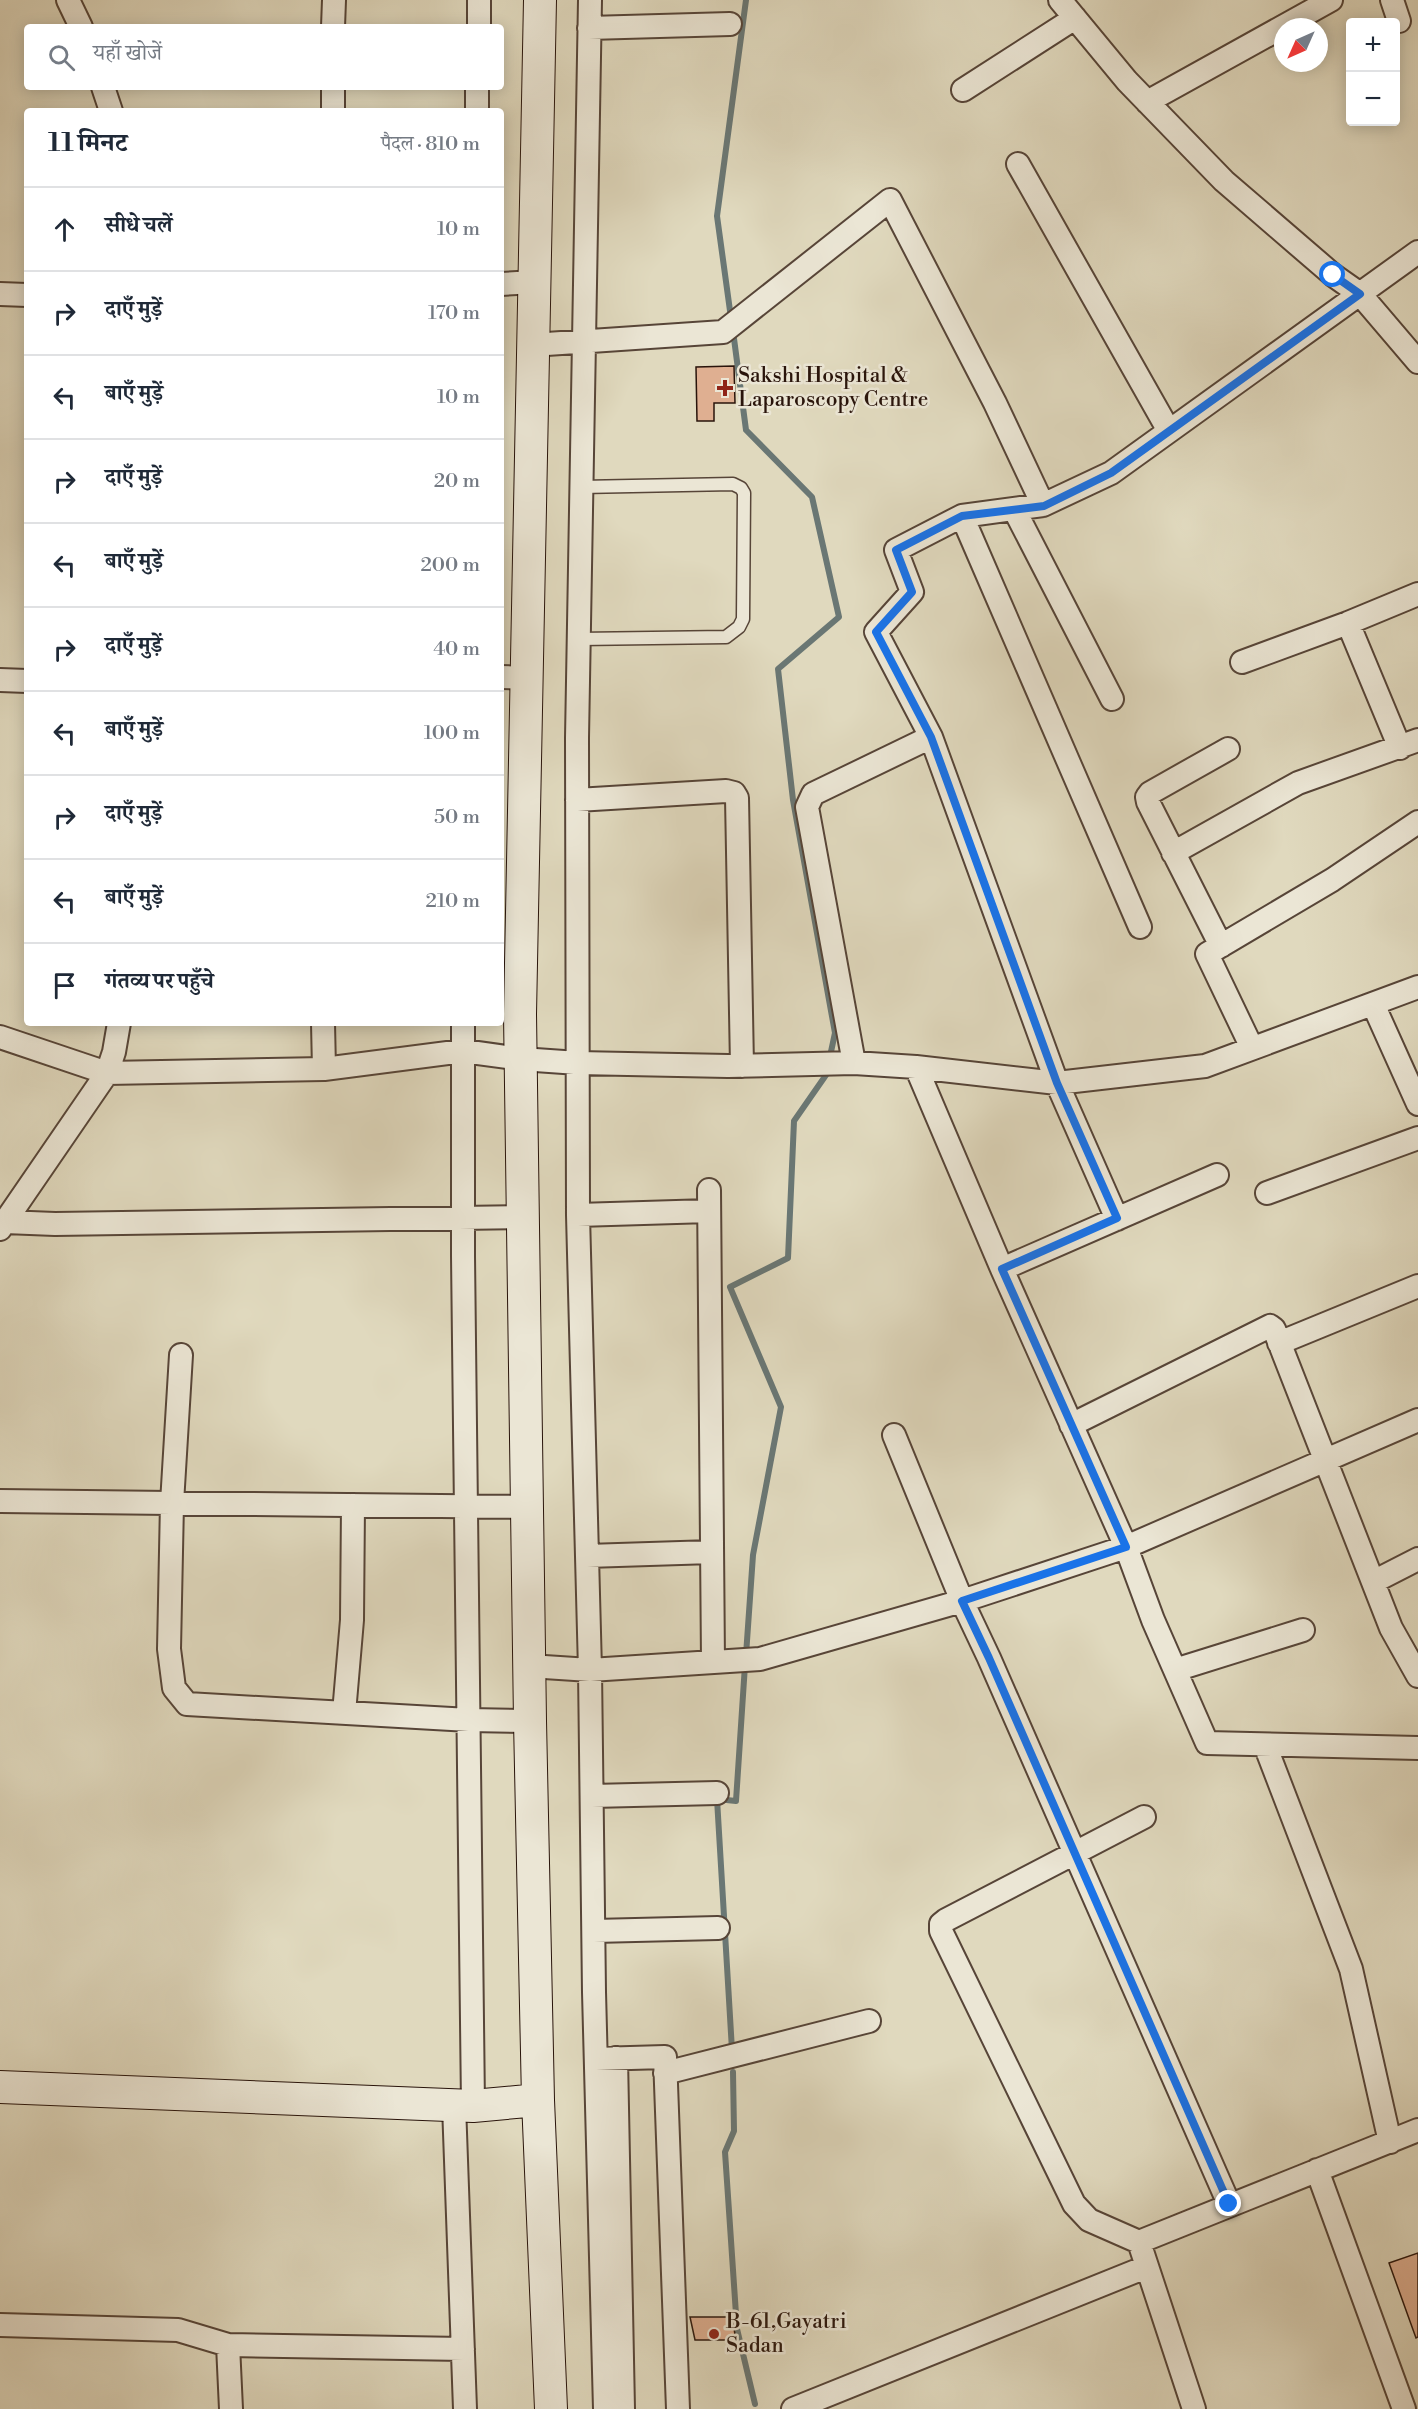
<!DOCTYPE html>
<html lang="hi">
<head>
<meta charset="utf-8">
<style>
  :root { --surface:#fff; --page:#f2f2f3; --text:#1f2937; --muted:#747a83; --line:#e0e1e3 }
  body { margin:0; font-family:"Libre Bodoni","Noto Serif Devanagari",serif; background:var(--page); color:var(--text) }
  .controls { position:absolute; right:18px; top:18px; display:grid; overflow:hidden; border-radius:6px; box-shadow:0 3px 15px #0003 }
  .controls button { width:54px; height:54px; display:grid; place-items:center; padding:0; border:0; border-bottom:2px solid var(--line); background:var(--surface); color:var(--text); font:30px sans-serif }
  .compass { position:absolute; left:1274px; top:18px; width:54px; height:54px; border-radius:50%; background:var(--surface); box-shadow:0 3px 15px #0003; rotate:225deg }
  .stop { position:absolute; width:18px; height:18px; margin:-14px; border:4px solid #1a73e8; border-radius:50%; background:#fff }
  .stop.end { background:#1a73e8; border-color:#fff; box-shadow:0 2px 6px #0008 }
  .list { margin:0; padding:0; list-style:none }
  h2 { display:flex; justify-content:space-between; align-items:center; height:78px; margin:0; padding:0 24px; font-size:26px }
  h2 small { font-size:20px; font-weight:400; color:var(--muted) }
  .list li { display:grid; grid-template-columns:39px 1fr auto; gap:18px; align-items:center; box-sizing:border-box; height:84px; padding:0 24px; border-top:2px solid var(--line) }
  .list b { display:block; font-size:22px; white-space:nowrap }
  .list em { font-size:20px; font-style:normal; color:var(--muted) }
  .icon { flex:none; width:33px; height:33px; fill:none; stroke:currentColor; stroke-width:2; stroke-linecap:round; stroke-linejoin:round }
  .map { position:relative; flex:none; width:1418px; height:2409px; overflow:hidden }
  .search { position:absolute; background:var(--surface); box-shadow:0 3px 15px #0003; left:24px; top:24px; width:480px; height:66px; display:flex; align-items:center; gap:15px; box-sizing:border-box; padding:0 21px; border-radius:6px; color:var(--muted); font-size:22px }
  .panel { position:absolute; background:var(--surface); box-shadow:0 3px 15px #0003; left:24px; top:108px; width:480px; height:918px; border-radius:6px }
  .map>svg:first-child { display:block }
</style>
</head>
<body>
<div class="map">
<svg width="1418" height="2409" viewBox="0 0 1418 2409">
  <rect width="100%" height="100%" fill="#e0d9be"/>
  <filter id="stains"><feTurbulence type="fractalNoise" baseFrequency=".00333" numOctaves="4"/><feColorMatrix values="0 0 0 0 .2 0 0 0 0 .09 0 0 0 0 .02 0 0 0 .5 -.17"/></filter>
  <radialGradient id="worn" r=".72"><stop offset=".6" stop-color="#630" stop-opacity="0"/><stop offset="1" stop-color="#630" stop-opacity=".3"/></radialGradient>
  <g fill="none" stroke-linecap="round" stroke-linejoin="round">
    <path stroke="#6a7774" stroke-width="6" d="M731,318L717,216L746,0
      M733,331L746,430L812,497L839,617L778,669L793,800L835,1033L826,1075L794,1121L788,1258L730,1287L781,1407L753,1555L746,1655
      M732,2050L717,1799L736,1801L745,1665
      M733,2072L734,2131L725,2152L737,2329L755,2404"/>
  </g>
  <path fill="#dfaf91" stroke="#29140b" stroke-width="1.5" d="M734,366L735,403H714V421H697L696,367Z
    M1418,2253V2337L1416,2338L1389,2263Z
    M690,2317H732L736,2340H695Z"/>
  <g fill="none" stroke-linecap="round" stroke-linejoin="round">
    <defs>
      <path id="lane" d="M579,639L726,637L739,627L743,619L744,493L741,488L733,484L581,487"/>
      <path id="street" d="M68,0L81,27
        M590,0L577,738L578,1215L590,1670L594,1992L605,2409
        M1060,0L1127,81L1224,181L1333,275L1360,294L1418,362
        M1392,0L1399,21
        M333,27L334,0
        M479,27V0
        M589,28L730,24
        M103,87L111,111
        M963,90L1075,18
        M1147,102L1331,0
        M333,111V87
        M477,111V87
        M1018,164L1169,431
        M501,284L535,282
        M0,294L27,295
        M532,345L723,332L890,200L995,403L1043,505
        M1014,509L1112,699
        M962,516L1140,927
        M1348,623L1400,748
        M1242,662L1348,623L1418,594
        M501,677L527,678
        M0,680L27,681
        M577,800L726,791L734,793L737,798L742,1066
        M1173,853L1298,783L1418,740
        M1221,946L1148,802L1147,797L1150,793L1228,749
        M1373,1004L1418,1104
        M323,1023L324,1069
        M463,1023V1256L473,2106
        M0,1037L107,1073L324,1069L463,1051L521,1059L578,1063L728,1066L854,1063L916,1067L1057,1083L1205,1066L1418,987
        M1252,1048L1207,954L1332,880L1418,822
        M854,1063L807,807L813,794L931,737
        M916,1067L1002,1269L1217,1175
        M709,1190L713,1662
        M1267,1193L1418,1138
        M578,1215L709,1211
        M1117,1219L1057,1083L931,737L876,632L912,592L896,550L962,516L1043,505L1111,473L1418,252
        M5,1222L55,1224L524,1217
        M0,1229L107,1073L114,1052L119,1023
        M1002,1269L1126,1547L1153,1620L1207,1743L1418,1748
        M1279,1343L1418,1286
        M181,1355L172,1503L169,1649L174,1688L187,1704L469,1720L530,1721
        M1071,1425L1270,1326L1274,1329L1391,1628L1418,1676
        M894,1435L962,1601L989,1658L1229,2204
        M0,1501L527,1507
        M587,1556L712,1552
        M1373,1582L1418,1559
        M529,1666L590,1670L760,1659L962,1601L1126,1547L1418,1420
        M1175,1670L1303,1630
        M344,1713L352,1620L353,1505
        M1265,1745L1351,1969L1390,2142
        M592,1796L717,1793
        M594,1931L718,1928
        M616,2058L623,2409
        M596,2059L665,2057L678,2409
        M665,2073L869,2021
        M454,2105L465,2409
        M1317,2170L1404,2409
        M1139,2242L1089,2220L1074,2204L941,1931V1924L946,1920L1144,1817
        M0,2325L178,2330L228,2345L463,2349
        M228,2345L231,2409
        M793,2409L1146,2267
        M1194,2409L1139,2242L1418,2130"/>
      <path id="secondary" d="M540,0L520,1014L530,1721L538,2100L551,2409
        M0,2087L473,2106L538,2100"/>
    </defs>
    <use href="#lane" stroke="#574538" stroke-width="15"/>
    <use href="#street" stroke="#574538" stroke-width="26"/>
    <use href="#secondary" stroke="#29140b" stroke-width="34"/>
    <use href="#lane" stroke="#ebe6d5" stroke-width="12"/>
    <use href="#street" stroke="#ebe6d5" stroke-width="22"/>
    <use href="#secondary" stroke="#ebe6d5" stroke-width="32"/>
  </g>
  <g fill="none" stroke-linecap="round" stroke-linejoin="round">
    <path stroke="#1a73e8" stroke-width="8" d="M1229,2204L989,1658L962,1601L1126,1547L1002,1269L1117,1218L1057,1083L931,737L876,632L912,592L896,550L962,516L1044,506L1111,473L1360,294L1333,275"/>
  </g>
  <g fill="#8f2418" stroke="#ebe6d5" stroke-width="2">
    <path d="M722 379h6v6h6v6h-6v6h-6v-6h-6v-6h6z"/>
    <circle cx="714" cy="2334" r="6"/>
  </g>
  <g text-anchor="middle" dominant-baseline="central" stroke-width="5" stroke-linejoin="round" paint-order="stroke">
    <g font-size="21" fill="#29140b" stroke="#ebe6d5" text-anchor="start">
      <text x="738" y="376">Sakshi Hospital &amp;<tspan x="738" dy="24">Laparoscopy Centre</tspan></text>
      <text x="726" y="2322">B-61,Gayatri<tspan x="726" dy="24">Sadan</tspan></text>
    </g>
  </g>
  <rect width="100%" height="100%" filter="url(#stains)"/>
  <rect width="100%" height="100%" fill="url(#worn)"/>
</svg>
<div class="controls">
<button>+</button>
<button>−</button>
</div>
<svg class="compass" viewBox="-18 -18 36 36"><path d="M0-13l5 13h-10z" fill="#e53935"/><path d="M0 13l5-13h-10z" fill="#747a83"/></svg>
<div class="stop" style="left:1333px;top:275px"></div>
<div class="stop end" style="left:1229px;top:2204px"></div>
<div class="search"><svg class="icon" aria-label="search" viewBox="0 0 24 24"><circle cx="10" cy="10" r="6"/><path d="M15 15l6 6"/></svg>यहाँ खोजें</div>
<section class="panel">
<h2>11 मिनट<small>पैदल · 810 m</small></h2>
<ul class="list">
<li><svg class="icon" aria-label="ahead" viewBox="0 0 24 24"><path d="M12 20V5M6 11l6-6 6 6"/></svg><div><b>सीधे चलें</b></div><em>10 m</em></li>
<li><svg class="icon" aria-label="right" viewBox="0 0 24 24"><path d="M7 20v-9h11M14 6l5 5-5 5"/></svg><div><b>दाएँ मुड़ें</b></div><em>170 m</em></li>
<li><svg class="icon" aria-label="left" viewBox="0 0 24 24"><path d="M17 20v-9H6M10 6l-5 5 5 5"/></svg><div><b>बाएँ मुड़ें</b></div><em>10 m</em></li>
<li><svg class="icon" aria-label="right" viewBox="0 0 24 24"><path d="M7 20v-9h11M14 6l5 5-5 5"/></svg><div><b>दाएँ मुड़ें</b></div><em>20 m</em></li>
<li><svg class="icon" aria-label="left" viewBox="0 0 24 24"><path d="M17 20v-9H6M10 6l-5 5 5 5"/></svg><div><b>बाएँ मुड़ें</b></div><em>200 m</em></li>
<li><svg class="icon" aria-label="right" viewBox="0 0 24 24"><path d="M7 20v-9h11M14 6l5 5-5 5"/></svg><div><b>दाएँ मुड़ें</b></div><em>40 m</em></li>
<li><svg class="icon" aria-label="left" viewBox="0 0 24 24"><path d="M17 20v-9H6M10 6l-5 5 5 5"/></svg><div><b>बाएँ मुड़ें</b></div><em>100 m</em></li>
<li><svg class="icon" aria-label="right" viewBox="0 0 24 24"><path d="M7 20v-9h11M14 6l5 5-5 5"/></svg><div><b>दाएँ मुड़ें</b></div><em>50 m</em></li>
<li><svg class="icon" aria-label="left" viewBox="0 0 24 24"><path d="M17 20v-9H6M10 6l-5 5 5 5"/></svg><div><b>बाएँ मुड़ें</b></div><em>210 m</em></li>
<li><svg class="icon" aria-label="arrive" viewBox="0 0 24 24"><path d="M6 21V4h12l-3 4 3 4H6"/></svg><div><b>गंतव्य पर पहुँचे</b></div></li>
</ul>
</section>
</div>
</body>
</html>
